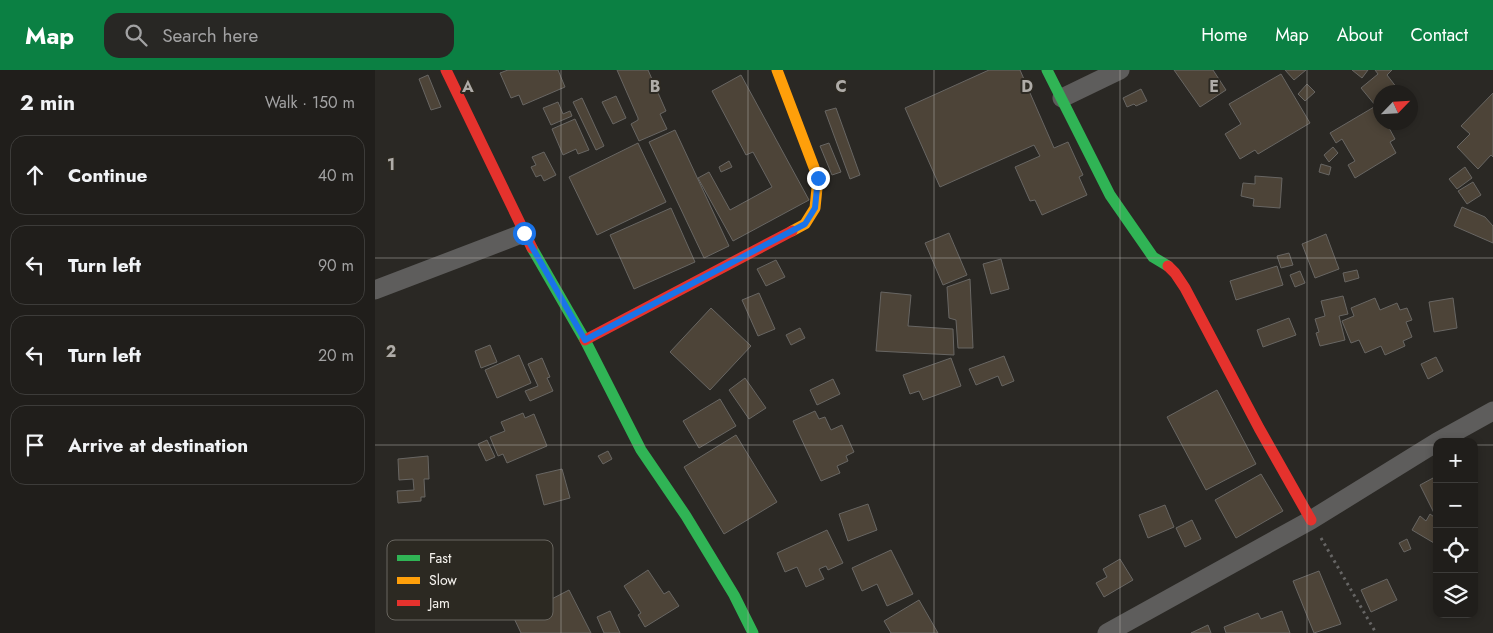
<!DOCTYPE html>
<html lang="en">
<head>
<meta charset="utf-8">
<style>
  :root { --surface:#201e1b; --page:#282724; --text:#f1f3f6; --muted:#a2a2a3; --line:#3d3c3a; --accent:#0b8043 }
  body { margin:0; font-family:Jost,sans-serif; background:var(--page); color:var(--text) }
  .controls { position:absolute; right:15px; bottom:15px; display:grid; overflow:hidden; border-radius:10px; box-shadow:0 2px 8px #0003 }
  .controls button { width:45px; height:45px; display:grid; place-items:center; padding:0; border:0; border-bottom:1px solid var(--line); background:var(--surface); color:var(--text); font:25px sans-serif }
  .compass { position:absolute; left:998px; top:15px; width:45px; height:45px; border-radius:50%; background:var(--surface); box-shadow:0 2px 8px #0003; rotate:65deg }
  .stop { position:absolute; width:15px; height:15px; margin:-11px; border:4px solid #1a73e8; border-radius:50%; background:#fff }
  .stop.end { background:#1a73e8; border-color:#fff; box-shadow:0 1px 5px #0008 }
  .list { margin:0; padding:0; list-style:none }
  h2 { display:flex; justify-content:space-between; align-items:center; height:65px; margin:0; padding:0 20px; font-size:21px }
  h2 small { font-size:16px; font-weight:400; color:var(--muted) }
  .list li { display:grid; grid-template-columns:32px 1fr auto; gap:15px; align-items:center; box-sizing:border-box; height:80px; margin:0 10px 10px; padding:0 10px; border:1px solid var(--line); border-radius:15px }
  .list b { display:block; font-size:19px; white-space:nowrap }
  .list em { font-size:16px; font-style:normal; color:var(--muted) }
  .icon { flex:none; width:28px; height:28px; fill:none; stroke:currentColor; stroke-width:2; stroke-linecap:round; stroke-linejoin:round }
  .map { position:relative; flex:none; width:1118px; height:563px; overflow:hidden }
  header { display:flex; align-items:center; gap:30px; box-sizing:border-box; height:70px; padding:0 25px; background:var(--accent); color:#fff }
  header strong { font-size:24px }
  nav { display:flex; gap:28px; margin-inline-start:auto; font-size:18px }
  .search { width:350px; height:45px; background:var(--page); display:flex; align-items:center; gap:12px; box-sizing:border-box; padding:0 18px; border-radius:15px; color:var(--muted); font-size:19px }
  main { display:flex }
  aside { flex:1; background:var(--surface) }
  .map>svg:first-child { display:block }
</style>
</head>
<body>
<header>
<strong>Map</strong>
<div class="search"><svg class="icon" aria-label="search" viewBox="0 0 24 24"><circle cx="10" cy="10" r="6"/><path d="M15 15l6 6"/></svg>Search here</div>
<nav><a>Home</a><a>Map</a><a>About</a><a>Contact</a></nav>
</header>
<main>
<aside>
<h2>2 min<small>Walk · 150 m</small></h2>
<ul class="list">
<li><svg class="icon" aria-label="ahead" viewBox="0 0 24 24"><path d="M12 20V5M6 11l6-6 6 6"/></svg><div><b>Continue</b></div><em>40 m</em></li>
<li><svg class="icon" aria-label="left" viewBox="0 0 24 24"><path d="M17 20v-9H6M10 6l-5 5 5 5"/></svg><div><b>Turn left</b></div><em>90 m</em></li>
<li><svg class="icon" aria-label="left" viewBox="0 0 24 24"><path d="M17 20v-9H6M10 6l-5 5 5 5"/></svg><div><b>Turn left</b></div><em>20 m</em></li>
<li><svg class="icon" aria-label="arrive" viewBox="0 0 24 24"><path d="M6 21V4h12l-3 4 3 4H6"/></svg><div><b>Arrive at destination</b></div></li>
</ul>
</aside>
<div class="map">
<svg width="1118" height="563" viewBox="0 0 1118 563">
  <rect width="100%" height="100%" fill="#2a2824"/>
  <path fill="#4d4438" stroke="#686663" d="M133,0H183L190,17L148,35L144,25L136,28L125,3Z
    M242,0H273L291,41L285,44L292,59L264,71L256,54L263,50V48Z
    M614,0H645L679,78L693,72L708,105L704,107L712,125L667,145L660,130L655,131L640,97L665,86L659,75L565,117L530,38Z
    M799,0H838L851,20L825,37Z
    M910,0H931L919,10Z
    M977,0H993L987,8Z
    M1000,0H1017L1012,5L1022,18L1016,22H1006V31L1000,35L986,18L1003,4Z
    M906,4L935,53L883,84L880,80L865,89L850,64L866,54L854,34Z
    M53,5L66,37L56,40L44,9Z
    M366,5L434,130L358,171L323,108L334,102L355,140L397,117L378,82L371,85L337,21Z
    M932,14L940,22L930,31L923,24Z
    M766,19L772,31L761,36L759,34L752,37L748,28Z
    M1118,23V87L1116,85L1103,99L1082,77L1095,64L1086,56Z
    M241,26L251,48L238,54L227,32Z
    M207,28L229,76L221,80L198,32Z
    M183,32L188,44L195,41L197,46L176,55L168,38Z
    M999,37L1006,47V52H1009L1011,57L1013,56L1020,69L1015,72L1021,83L980,108L973,95L980,91L974,81L967,69L961,73L955,63Z
    M461,38L485,105L475,109L450,41Z
    M200,49L214,80L203,84L201,79L188,85L177,59Z
    M300,60L354,176L329,188L274,72Z
    M263,73L291,132L222,165L194,107Z
    M454,73L466,102L457,105L445,76Z
    M958,77L963,83L954,92L949,85Z
    M169,82L181,105L169,111L166,105L161,107L156,97L161,95L157,87Z
    M354,91L357,97L346,102L344,97Z
    M946,94L956,97L954,105L944,102Z
    M1090,97L1097,108L1082,119L1074,109Z
    M880,106L907,108L905,138L878,136L879,129L866,126L868,113L880,114Z
    M1098,112L1106,125L1092,134L1083,121Z
    M1087,137L1110,147L1118,156V173L1079,156Z
    M296,138L320,192L259,219L235,165Z
    M574,163L592,205L568,215L550,173Z
    M951,164L964,199L940,208L927,174Z
    M914,183L918,195L906,198L902,186Z
    M626,189L634,219L616,224L608,194Z
    M401,190L410,207L391,216L382,199Z
    M902,196L908,215L861,230L855,211Z
    M982,200L984,208L970,212L968,203Z
    M925,201L930,213L920,217L915,205Z
    M595,209L598,278H583L581,250L574,248L572,217Z
    M506,222L536,225L533,256L578,259L579,285L501,281Z
    M384,223L400,259L383,266L367,230Z
    M968,226L973,244L964,246L970,270L945,276L941,263L944,262L940,249L950,246L946,231Z
    M1000,228L1005,240L1022,233L1025,240L1032,238L1037,250L1031,252L1037,267L1028,271L1030,276L1010,285L1006,276L990,283L984,270L976,273L967,251L979,246L976,238Z
    M1078,228L1082,258L1059,262L1054,232Z
    M336,238L376,276L335,320L295,282Z
    M914,248L921,265L888,277L882,260Z
    M425,258L430,268L416,275L411,265Z
    M115,275L122,292L106,298L100,281Z
    M144,285L156,313L122,328L110,300Z
    M629,286L639,311L627,316L623,306L601,315L594,299Z
    M1061,287L1068,301L1053,309L1046,294Z
    M167,288L175,307L172,308L178,321L155,331L150,321L163,316L153,294Z
    M576,288L586,316L548,330L544,321L535,324L528,305Z
    M370,308L391,338L374,349L354,320Z
    M458,309L465,324L442,335L435,320Z
    M842,320L881,394L831,420L792,347Z
    M345,329L361,356L324,378L308,351Z
    M440,341L444,349L450,347L456,360L467,355L479,382L471,386L473,391L462,396L465,403L446,411L418,351Z
    M148,343L150,348L159,344L172,376L132,393L128,384L123,386L115,367L130,361L126,352Z
    M361,365L402,432L349,464L309,397Z
    M112,370L120,387L111,391L103,374Z
    M233,381L237,389L228,394L223,386Z
    M53,386L54,409H49L50,427H46V431L23,433L22,421L39,420L38,409L24,410L23,389Z
    M187,399L195,428L169,435L161,405Z
    M886,404L908,441L861,468L840,430Z
    M1058,408L1062,415L1061,447L1045,415Z
    M493,434L502,460L473,471L464,444Z
    M790,435L799,457L773,468L764,445Z
    M1055,444L1062,449V469L1059,473L1037,460L1045,446L1051,451Z
    M817,450L826,469L810,477L801,458Z
    M452,460L468,493L453,500L451,496L444,499L449,509L431,517L422,497L410,502L402,483Z
    M1032,469L1036,479L1029,482L1024,473Z
    M516,480L538,524L512,536L502,514L487,521L477,498Z
    M745,489L758,510L729,527L721,513L732,507L728,499Z
    M273,500L289,524L294,521L304,536L270,557L263,545L266,543L249,516Z
    M944,501L966,554L939,563L918,511Z
    M1012,509L1022,530L996,542L986,520Z
    M194,520L216,563H146L137,544L161,532L163,536Z
    M544,530L563,563H516L509,551Z
    M235,541L245,563H229L222,547Z
    M907,541L915,563H851L849,557L883,543L886,549Z
    M833,555L836,563H816Z"/>
  <g fill="none" stroke-linecap="round" stroke-linejoin="round">
    <path stroke="#666564" stroke-width="3" stroke-dasharray="2.5 4" stroke-linecap="butt" d="M946,468L1001,563"/>
    <path stroke="#5e5d5c" stroke-width="19" d="M687,28L745,0
      M0,220L149,163
      M1062,372L1118,341
      M732,563L936,450L1062,372"/>
    <path stroke="#30b455" stroke-width="11" d="M672,0L735,125L778,187L793,196
      M157,178L210,270L266,380L311,446L359,525L378,563"/>
    <path stroke="#ff9f0a" stroke-width="11" d="M402,0L443,108L440,138L430,154L417,161"/>
    <path stroke="#e5322d" stroke-width="11" d="M71,0L157,178
      M793,196L800,203L810,218L884,358L936,450
      M210,270L417,161"/>
  </g>
  <g fill="none" stroke-linecap="round" stroke-linejoin="round">
    <path stroke="#1a73e8" stroke-width="6" d="M149,163L210,270L430,154L440,138L443,108"/>
  </g>
  <path fill="none" stroke="#afaca8" stroke-width="1" stroke-opacity="0.55" d="M186,0V563M373,0V563M559,0V563M745,0V563M932,0V563M0,188H1118M0,375H1062M1099,375H1118"/>
  <rect x="12" y="470" width="166" height="80" rx="8" fill="#2c2922" stroke="#696660" stroke-width="1"/>
  <rect x="22" y="485" width="23" height="6" fill="#30b455"/>
  <rect x="22" y="507" width="23" height="7" fill="#ff9f0a"/>
  <rect x="22" y="530" width="23" height="6" fill="#e5322d"/>
  <g font-size="14" fill="#f6f3ef">
    <text x="54" y="493">Fast</text>
    <text x="54" y="515">Slow</text>
    <text x="54" y="538">Jam</text>
  </g>
  <g font-size="16" text-anchor="middle" font-weight="bold" fill="#afaca8" stroke="#2c2922" stroke-width="4" stroke-linejoin="round" paint-order="stroke">
    <text x="93" y="22">A</text>
    <text x="280" y="22">B</text>
    <text x="466" y="22">C</text>
    <text x="652" y="22">D</text>
    <text x="839" y="22">E</text>
    <text x="16" y="100">1</text>
    <text x="16" y="287">2</text>
  </g>
</svg>
<div class="controls">
<button>+</button>
<button>−</button>
<button><svg class="icon" aria-label="locate" viewBox="0 0 24 24"><circle cx="12" cy="12" r="6"/><path d="M12 2v4M12 18v4M2 12h4M18 12h4"/></svg></button>
<button><svg class="icon" aria-label="layers" viewBox="0 0 24 24"><path d="M12 4l9 5-9 5-9-5zM3 14l9 5 9-5"/></svg></button>
</div>
<svg class="compass" viewBox="-18 -18 36 36"><path d="M0-13l5 13h-10z" fill="#e53935"/><path d="M0 13l5-13h-10z" fill="#a2a2a3"/></svg>
<div class="stop" style="left:149px;top:163px"></div>
<div class="stop end" style="left:443px;top:108px"></div>
</div>
</main>
</body>
</html>
